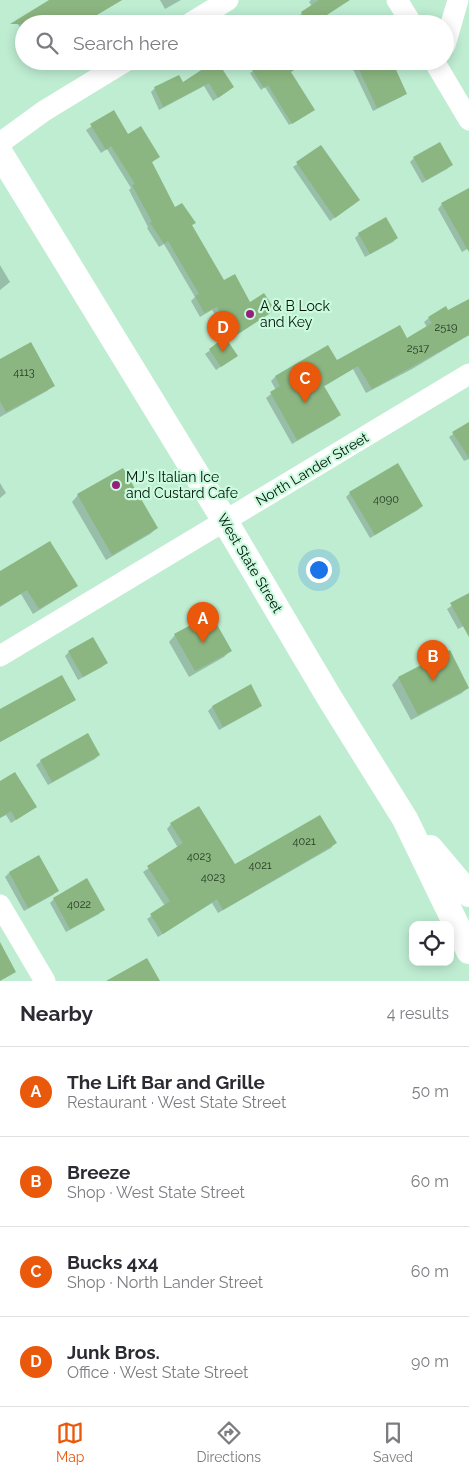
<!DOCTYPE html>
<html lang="en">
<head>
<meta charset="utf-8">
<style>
  :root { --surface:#fff; --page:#f2f2f3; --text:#2b2b33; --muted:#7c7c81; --line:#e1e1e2; --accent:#ea580c }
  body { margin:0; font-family:Raleway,sans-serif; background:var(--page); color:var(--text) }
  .controls { position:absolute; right:15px; bottom:15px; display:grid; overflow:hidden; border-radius:10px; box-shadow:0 2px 12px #0003 }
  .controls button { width:45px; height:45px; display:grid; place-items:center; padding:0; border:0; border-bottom:1px solid var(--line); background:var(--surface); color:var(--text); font:25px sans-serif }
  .you { position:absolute; left:318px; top:569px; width:18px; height:18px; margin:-12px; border:4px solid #fff; border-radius:50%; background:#1a73e8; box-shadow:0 0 0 8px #1a73e833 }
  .badge { display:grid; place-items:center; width:32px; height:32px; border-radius:50%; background:var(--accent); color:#fff; font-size:16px; font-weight:700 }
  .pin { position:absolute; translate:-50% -41px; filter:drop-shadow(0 1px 2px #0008) }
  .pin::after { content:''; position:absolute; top:26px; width:18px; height:15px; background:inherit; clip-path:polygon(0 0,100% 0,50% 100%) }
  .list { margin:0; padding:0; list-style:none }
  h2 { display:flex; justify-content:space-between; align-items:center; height:65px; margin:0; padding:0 20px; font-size:21px }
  h2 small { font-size:16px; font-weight:400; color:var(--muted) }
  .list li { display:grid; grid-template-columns:32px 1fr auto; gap:15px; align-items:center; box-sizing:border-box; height:90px; padding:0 20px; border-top:1px solid var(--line) }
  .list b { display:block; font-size:19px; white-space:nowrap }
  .list p { margin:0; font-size:16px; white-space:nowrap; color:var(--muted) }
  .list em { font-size:16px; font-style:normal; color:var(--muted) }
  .icon { flex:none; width:28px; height:28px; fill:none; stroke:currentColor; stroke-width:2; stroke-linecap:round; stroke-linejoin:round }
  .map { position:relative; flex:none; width:469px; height:981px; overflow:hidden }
  .search { position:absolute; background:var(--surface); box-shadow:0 2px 12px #0003; left:15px; right:15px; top:15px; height:55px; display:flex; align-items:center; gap:12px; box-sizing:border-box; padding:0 18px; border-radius:28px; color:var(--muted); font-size:19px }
  .sheet { height:425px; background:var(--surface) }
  nav { display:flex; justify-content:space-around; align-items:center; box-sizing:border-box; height:70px; border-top:1px solid var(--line); background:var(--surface); font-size:14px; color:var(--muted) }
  nav a { display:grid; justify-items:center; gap:2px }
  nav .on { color:var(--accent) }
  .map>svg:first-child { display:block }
</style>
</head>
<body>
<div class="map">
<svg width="469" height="981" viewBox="0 0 469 981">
  <rect width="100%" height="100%" fill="#beedd2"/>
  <path fill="#0003" d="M52,0H122L80,24H24V33L17,23Z
    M160,0H181L165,9Z
    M311,0H348L313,24H302L297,17L312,6L309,2Z
    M349,61H391L406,93L401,97L373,111Z
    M216,62L232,87L228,91L213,101L204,86L159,110L151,92L155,88L182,84Z
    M253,71L290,72L310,112L289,125L265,87L261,90L250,73Z
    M113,112L128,135L158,157L151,163L174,209L194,223L191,226L224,281L250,304L270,313L231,339L212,310L200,317L191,301L195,297L164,244L159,247L147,228L148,227L129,190L131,188L107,149L101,153L86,130Z
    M321,147L354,204L330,221L293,167Z
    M414,158L451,165L447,169L422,183L410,162Z
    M469,195V248L462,252L438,209L442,204Z
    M359,234L397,238L393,242L365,257L355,238Z
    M0,265L10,282L0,290Z
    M469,300V335L412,369L366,393L353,369L323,387L340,414L335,419L292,444L266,398L276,390L271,381L275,377L336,362L406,340L427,327L424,322L429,318L448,312Z
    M225,339L232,359L216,370L205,354Z
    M0,360L54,385L47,391L0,417Z
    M469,423V459L464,461L449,437Z
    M0,483L6,493L0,498Z
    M350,493L422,506L418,510L370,538L346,497Z
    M78,495L157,528L150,534L106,560L72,502Z
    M0,574L76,585L70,591L33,614L21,594L0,607Z
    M469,594V623L458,629L447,609Z
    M175,635L230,651L224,657L189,677L169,642Z
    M449,651L468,687L462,693L411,720L392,685L398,678Z
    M69,652L106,663L102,667L78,680L65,656Z
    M250,686L261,705L257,709L219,730L208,711L212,707Z
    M74,699L70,703L0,742V712Z
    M99,755L95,759L48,785L36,765L41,761Z
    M0,782L31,810L11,823L6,815L0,818Z
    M171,824L234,866L335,843L331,848L218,913L212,903L158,937L147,919L165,906L143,872L178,848L167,829Z
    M39,857L57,891L53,895L24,911L5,877L9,873Z
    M54,899L103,909L99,914L66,932L50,903Z"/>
  <path fill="#8cb681" d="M49,0H122L82,24H10Z
    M319,0H350L313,24H308L301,12Z
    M215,61H217L234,87L218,98L209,83L163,107L154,87L179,75L183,82Z
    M266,61H308L291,72L315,110L292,124L268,85L264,88L252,70Z
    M355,61H392L407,94L377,108Z
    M114,110L128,134L141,126L160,157L152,162L175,207L182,203L196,223L192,225L224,280L235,274L250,302L264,293L275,310L236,335L217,307L204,313L195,296L199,294L168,241L164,244L150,223L152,222L132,185L135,184L111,146L106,150L90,124Z
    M440,142L453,165L426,180L413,157Z
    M321,145L360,200L335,218L296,162Z
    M469,188V252L441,203Z
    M386,217L398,238L370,254L358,233Z
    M469,299V335L372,389L358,366L324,386L341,415L297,440L270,392L280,386L275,376L328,345L337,360L400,325L407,338L432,323L428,317L446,306L448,310Z
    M225,337L238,356L221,367L209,349Z
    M31,342L55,386L6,412L0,401V359Z
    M469,422V458L452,432Z
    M398,463L423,506L375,535L349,492Z
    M123,468L158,528L112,555L77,494Z
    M50,541L78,586L39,609L27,590L0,606V571Z
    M469,593V637L450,603Z
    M211,614L232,651L195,671L174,634Z
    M93,637L108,663L83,677L68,651Z
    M450,650L469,688L418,715L398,677Z
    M62,675L76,700L0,742V709Z
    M251,684L262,706L223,727L212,706Z
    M88,733L100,755L52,782L40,760Z
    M15,772L37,807L16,820L11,811L0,818V781Z
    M199,806L235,864L320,815L337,843L223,910L217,899L163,934L150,914L170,901L147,866L183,843L170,823Z
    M39,855L59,891L28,908L9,872Z
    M87,878L105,910L70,929L53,898Z
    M0,942L16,972L0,981Z
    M147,958L160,981H106Z"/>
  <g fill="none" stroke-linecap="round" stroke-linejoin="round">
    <path stroke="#fff" stroke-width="21" d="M397,0L412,24
      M189,24L228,0
      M445,45L458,0
      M434,61L469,120
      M0,143L44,111L126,61
      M0,656L469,374
      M0,905L45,981"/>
    <path stroke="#fff" stroke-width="26" d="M0,153L225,521L329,697L405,819L469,951
      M430,848L469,894"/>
  </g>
  <g fill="#961f7b" stroke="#cbfbdf" stroke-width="2">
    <circle cx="250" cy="314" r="5"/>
    <circle cx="116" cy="485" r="5"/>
  </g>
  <g text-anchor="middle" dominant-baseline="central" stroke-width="4.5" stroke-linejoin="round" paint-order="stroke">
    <g font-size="11" fill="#243a26">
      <text x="446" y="327">2519</text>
      <text x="418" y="348">2517</text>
      <text x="24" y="372">4113</text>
      <text x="386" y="499">4090</text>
      <text x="304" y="841">4021</text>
      <text x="199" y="856">4023</text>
      <text x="260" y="865">4021</text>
      <text x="213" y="877">4023</text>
      <text x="79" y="904">4022</text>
    </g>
    <g font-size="14" fill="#021108" stroke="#cbfbdf" text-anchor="start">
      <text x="260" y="306">A &amp; B Lock<tspan x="260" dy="16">and Key</tspan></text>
      <text x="126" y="477">MJ's Italian Ice<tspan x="126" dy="16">and Custard Cafe</tspan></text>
    </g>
    <g font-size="14" fill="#021108" stroke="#cbfbdf">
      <text transform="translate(312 469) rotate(-31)">North Lander Street</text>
      <text transform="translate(250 563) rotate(59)">West State Street</text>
    </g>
  </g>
</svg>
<div class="controls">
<button><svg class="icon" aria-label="locate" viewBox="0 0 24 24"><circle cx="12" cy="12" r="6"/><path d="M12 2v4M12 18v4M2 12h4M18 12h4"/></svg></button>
</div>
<div class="you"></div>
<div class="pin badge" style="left:203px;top:643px">A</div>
<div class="pin badge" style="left:433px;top:681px">B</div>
<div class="pin badge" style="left:305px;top:403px">C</div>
<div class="pin badge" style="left:223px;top:352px">D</div>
<div class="search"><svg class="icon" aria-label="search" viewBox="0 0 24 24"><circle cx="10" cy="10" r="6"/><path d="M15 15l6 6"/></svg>Search here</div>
</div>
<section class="sheet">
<h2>Nearby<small>4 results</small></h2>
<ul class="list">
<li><span class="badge">A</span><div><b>The Lift Bar and Grille</b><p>Restaurant · West State Street</p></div><em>50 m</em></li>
<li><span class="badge">B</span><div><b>Breeze</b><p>Shop · West State Street</p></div><em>60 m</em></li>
<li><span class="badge">C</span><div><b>Bucks 4x4</b><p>Shop · North Lander Street</p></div><em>60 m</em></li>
<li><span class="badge">D</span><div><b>Junk Bros.</b><p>Office · West State Street</p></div><em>90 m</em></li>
</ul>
</section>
<nav>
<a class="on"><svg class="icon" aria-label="map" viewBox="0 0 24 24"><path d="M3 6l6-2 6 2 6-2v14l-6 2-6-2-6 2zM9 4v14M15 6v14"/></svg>Map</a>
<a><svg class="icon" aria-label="directions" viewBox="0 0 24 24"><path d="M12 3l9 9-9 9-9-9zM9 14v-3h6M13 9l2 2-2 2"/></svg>Directions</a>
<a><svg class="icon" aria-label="saved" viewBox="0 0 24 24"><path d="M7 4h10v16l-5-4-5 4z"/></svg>Saved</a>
</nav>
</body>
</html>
